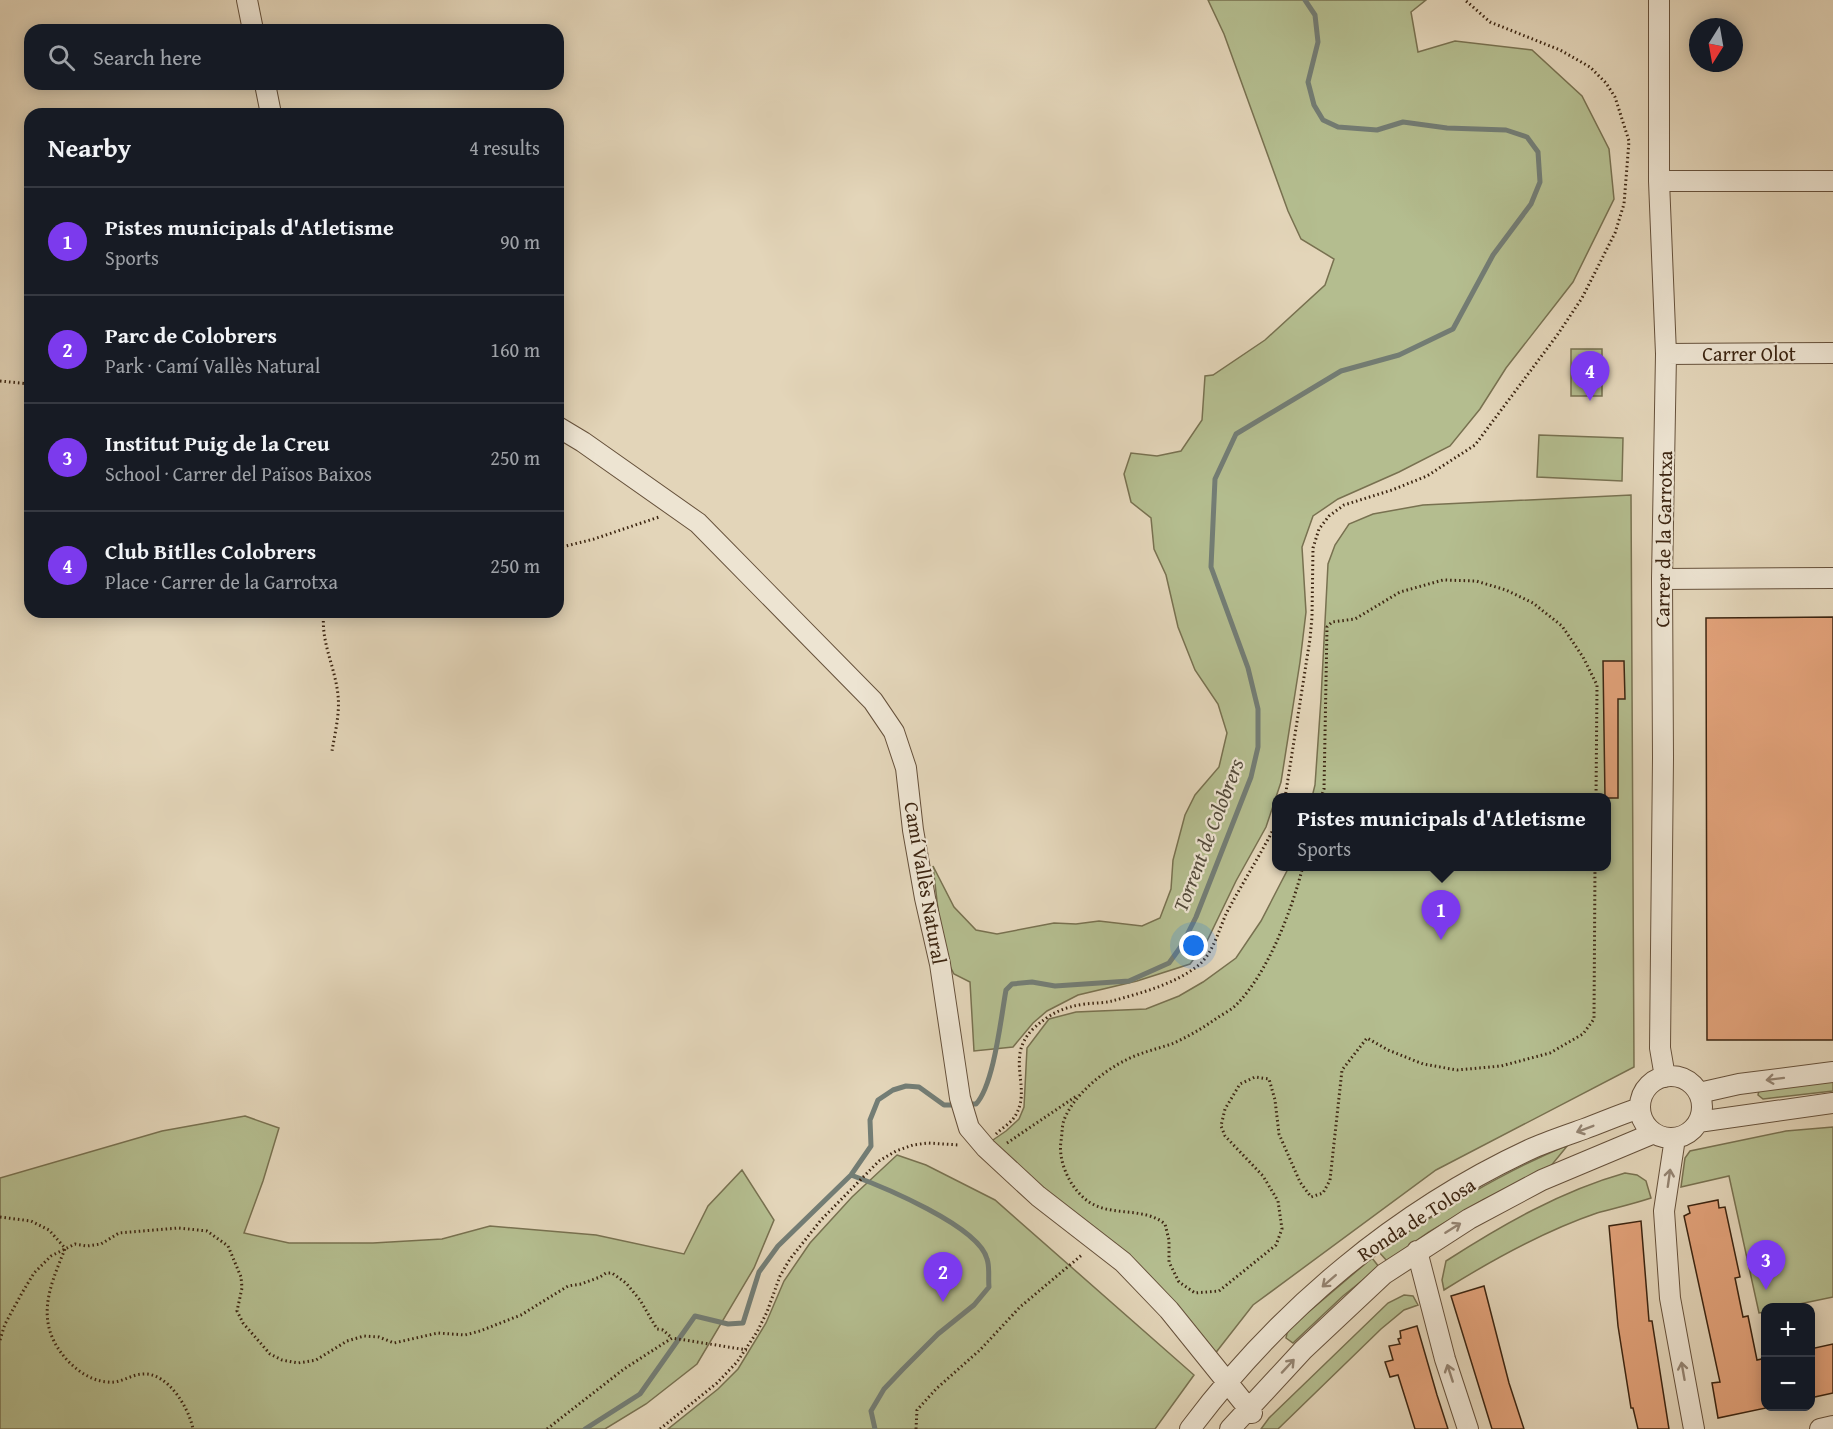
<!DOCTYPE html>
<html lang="en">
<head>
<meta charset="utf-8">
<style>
  :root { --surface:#171b24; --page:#242831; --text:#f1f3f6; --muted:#9ea1a6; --line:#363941; --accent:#7c3aed }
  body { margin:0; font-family:"Gentium Book Plus",serif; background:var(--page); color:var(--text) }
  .controls { position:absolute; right:18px; bottom:18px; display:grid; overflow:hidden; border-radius:12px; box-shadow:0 3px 15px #0003 }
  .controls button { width:54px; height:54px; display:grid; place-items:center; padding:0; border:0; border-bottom:2px solid var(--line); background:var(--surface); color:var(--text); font:30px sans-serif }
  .compass { position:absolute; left:1689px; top:18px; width:54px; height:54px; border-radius:50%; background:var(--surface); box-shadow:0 3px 15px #0003; rotate:191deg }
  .you { position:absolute; left:1194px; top:946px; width:21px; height:21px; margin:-15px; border:4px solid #fff; border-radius:50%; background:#1a73e8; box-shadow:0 0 0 9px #1a73e833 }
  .badge { display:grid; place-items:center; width:39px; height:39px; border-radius:50%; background:var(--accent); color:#fff; font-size:20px; font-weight:700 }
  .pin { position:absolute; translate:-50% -50px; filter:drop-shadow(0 2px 3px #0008) }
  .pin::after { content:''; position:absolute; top:32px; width:21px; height:18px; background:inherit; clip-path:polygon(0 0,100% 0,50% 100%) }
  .popup { position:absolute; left:1272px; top:793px; width:339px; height:78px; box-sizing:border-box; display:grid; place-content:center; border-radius:12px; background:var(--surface); filter:drop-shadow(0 2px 4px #0005); font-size:20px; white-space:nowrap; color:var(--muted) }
  .popup b { font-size:22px; color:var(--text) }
  .popup::after { content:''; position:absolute; left:50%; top:100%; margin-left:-12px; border:12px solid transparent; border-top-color:var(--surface) }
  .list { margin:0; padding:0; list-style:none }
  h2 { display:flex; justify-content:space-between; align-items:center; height:78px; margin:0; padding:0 24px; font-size:26px }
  h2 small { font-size:20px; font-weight:400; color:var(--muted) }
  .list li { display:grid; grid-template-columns:39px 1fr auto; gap:18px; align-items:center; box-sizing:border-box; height:108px; padding:0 24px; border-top:2px solid var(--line) }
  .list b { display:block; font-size:22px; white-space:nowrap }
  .list p { margin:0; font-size:20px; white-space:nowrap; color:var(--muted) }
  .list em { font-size:20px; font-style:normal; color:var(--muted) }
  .icon { flex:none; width:33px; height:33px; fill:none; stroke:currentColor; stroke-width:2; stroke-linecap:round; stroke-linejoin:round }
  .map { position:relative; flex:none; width:1833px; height:1429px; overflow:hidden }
  .search { position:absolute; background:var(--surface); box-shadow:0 3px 15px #0003; left:24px; top:24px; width:540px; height:66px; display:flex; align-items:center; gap:15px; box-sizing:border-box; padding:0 21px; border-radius:18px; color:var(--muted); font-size:22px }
  .panel { position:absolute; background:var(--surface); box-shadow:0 3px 15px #0003; left:24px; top:108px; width:540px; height:510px; border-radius:18px }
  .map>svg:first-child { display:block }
</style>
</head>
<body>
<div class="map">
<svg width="1833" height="1429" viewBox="0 0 1833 1429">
  <rect width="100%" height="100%" fill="#e3d5b9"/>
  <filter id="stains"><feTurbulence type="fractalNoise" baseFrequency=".00333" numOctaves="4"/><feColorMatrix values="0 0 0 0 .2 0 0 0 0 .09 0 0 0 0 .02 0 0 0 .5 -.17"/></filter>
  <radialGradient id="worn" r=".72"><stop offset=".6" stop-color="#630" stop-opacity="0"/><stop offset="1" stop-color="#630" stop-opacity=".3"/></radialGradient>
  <path fill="#b4bd8f" stroke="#787150" stroke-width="1.5" d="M1208,0H1426L1411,12L1418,52L1455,41L1532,50L1582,96L1609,149L1614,199L1573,282L1506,368L1480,409L1450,446L1399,472L1338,499L1313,516L1302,547L1306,612L1300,662L1281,782L1266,827L1236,881L1207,941L1190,964L1137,981L1078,995L1047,1011L1033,1023L1013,1047L974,1051L970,982L954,974L943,953L933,866L954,907L976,930L997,934L1054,923L1076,924L1099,921L1142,926L1160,918L1171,889L1173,860L1185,815L1195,795L1219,767L1227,733L1218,704L1195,670L1178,627L1166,575L1154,549L1151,518L1131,502L1124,474L1131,453L1157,456L1181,451L1202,420L1205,376L1213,375L1265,340L1325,285L1334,259L1301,239L1288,211L1224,34Z
    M1571,349H1602V396H1571Z
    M1539,435L1623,438L1622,481L1537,477Z
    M1631,495L1634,1067L1436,1170L1253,1305L1210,1360L990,1142L1006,1131L1019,1119L1024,1107L1027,1048L1049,1019L1076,1012L1146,1009L1179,996L1203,982L1236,958L1261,921L1289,867L1606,866V798L1312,797L1315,785L1321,699L1328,564L1335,545L1349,524L1373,514L1423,505Z
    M1833,1079V1091L1763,1099L1758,1095L1759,1090Z
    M245,1116L279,1128L263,1181L244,1233L289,1243H373L442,1239L490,1226L596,1235L684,1254L708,1206L742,1170L774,1220L754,1268L697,1364L646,1404L605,1429H0V1178L162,1131Z
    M1833,1127V1297L1785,1307L1766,1308L1765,1312L1759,1313L1729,1176L1681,1187L1685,1158L1690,1151L1786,1131Z
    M1568,1145L1550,1167L1483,1200L1429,1232L1387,1261L1378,1251C1440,1211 1500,1173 1568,1145Z
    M897,1155L926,1165L995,1200L1194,1375L1155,1429H668L718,1389L738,1369L766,1323L784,1281L810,1243L852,1197Z
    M1625,1173L1637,1175L1646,1181L1651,1198C1633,1204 1615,1208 1597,1213C1544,1231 1492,1260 1444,1290L1442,1280L1446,1261C1502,1225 1561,1191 1625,1173Z
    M1372,1258L1379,1267L1343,1296L1293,1343L1286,1338L1287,1333L1292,1326Z
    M1404,1295L1413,1296L1418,1305L1404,1310L1381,1329L1278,1429H1261L1269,1418L1388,1303Z"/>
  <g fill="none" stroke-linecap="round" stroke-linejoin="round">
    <path stroke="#737d75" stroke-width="5" d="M967,1104H976C994,1085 1001,1017 1006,990L1012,984L1032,982L1055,986L1129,981L1169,963L1182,945L1196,917L1251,777L1258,747V709L1248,668L1211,567L1215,479L1236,434L1341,371L1399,355L1453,329L1493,255L1531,204L1540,182L1538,152L1527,137L1506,130L1447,128L1403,122L1377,130L1338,127L1323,120L1314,105L1308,82L1318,42L1315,15L1305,0
      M851,1175C881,1186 979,1226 987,1259C990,1267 988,1278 989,1287L974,1305L938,1334L903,1369L884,1389L871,1411L875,1429
      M585,1429L640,1394L695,1316L728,1324L743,1323L759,1272L778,1246L851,1175L871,1146L870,1120L878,1100L893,1090L906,1086L919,1087L944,1105H955"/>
  </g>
  <path fill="#e2a27a" stroke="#3c2511" stroke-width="1.5" d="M1833,617V1040H1707L1706,618Z
    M1603,661H1624L1625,699H1618V798H1605Z
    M1718,1200L1719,1208L1725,1207L1740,1277L1735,1278L1743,1317L1748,1316L1757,1360L1766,1358V1408L1718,1418L1712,1383L1720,1382L1684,1216L1690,1213L1688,1206Z
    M1641,1221L1649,1321H1652L1669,1429H1638L1633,1408H1631L1618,1326L1609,1226Z
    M1484,1286L1509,1383L1524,1429H1492L1451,1296Z
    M1417,1326L1437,1395L1448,1429H1415L1398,1375L1390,1377L1385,1362L1393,1360L1389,1346L1400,1344L1398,1339L1401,1338L1400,1331Z
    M1833,1344V1393L1810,1398V1349Z"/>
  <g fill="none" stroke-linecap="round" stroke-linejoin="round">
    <defs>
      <path id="minor" d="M247,0L253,30
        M1659,0V181L1666,354L1662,579L1663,758L1660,1048L1665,1077
        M265,84L271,114
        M1659,181H1833
        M1666,354L1833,353
        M558,427L583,442L698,523L873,701L894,732L906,768L913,830L925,898L940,964L960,1098L969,1128L986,1148L1038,1196L1123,1262L1169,1310L1252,1413
        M1662,579L1833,578
        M1640 1107a31 31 0 1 1 62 0a31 31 0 1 1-62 0Z
        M1699,1093L1739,1084L1833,1072
        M1698,1122L1833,1103
        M1675,1138L1664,1211L1670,1298L1694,1429
        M1417,1251L1445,1359L1468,1429
        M1190,1429C1279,1310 1398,1210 1533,1148C1549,1141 1567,1135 1584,1129C1603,1122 1621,1114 1640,1108
        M1230,1429L1303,1350L1384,1274L1469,1219L1542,1180L1654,1133
        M1820,1429L1833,1426"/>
    </defs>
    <use href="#minor" stroke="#66513b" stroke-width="22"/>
    <path stroke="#3c2511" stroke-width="3" stroke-dasharray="1.5 3" stroke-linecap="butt" d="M0,381L30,384
      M558,548L594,539L659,517
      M324,612C320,641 335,666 338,695C340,713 335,733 332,751
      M1285,798L1310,639L1312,617L1313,548L1319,529L1329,516L1344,505L1392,490L1427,476L1475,445L1558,334L1582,298L1615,233L1624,204L1629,141L1615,97L1606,83L1590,67L1560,50L1490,22L1465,0
      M1321,798L1324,789L1327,627L1332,622L1355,619L1400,592L1443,580L1476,581L1506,590L1533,603L1562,626L1583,657L1597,685L1596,798
      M1303,866C1292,910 1268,973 1236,1005C1231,1010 1223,1014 1217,1018C1203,1028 1189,1036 1174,1043C1158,1049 1141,1052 1126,1060C1103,1071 1071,1097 1063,1123C1062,1129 1062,1135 1061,1141C1058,1161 1069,1185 1084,1198C1107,1219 1142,1205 1165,1224L1169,1240V1262L1179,1282L1195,1293L1219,1291L1276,1245L1282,1229L1278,1201L1263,1176L1225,1136L1221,1126L1225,1109L1240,1084L1255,1077L1269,1079L1275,1100L1279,1134L1300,1182L1311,1197L1323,1193L1330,1180L1342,1070L1367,1038L1388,1050L1423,1064L1457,1070L1501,1066L1550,1053L1583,1034L1594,1019L1595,866
      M996,1134C1001,1129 1009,1124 1013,1119C1035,1090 1003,1059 1033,1029C1049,1014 1063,1007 1085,1004C1094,1003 1104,1003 1112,1001C1141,993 1176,984 1200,964C1214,951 1219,929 1227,912C1243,882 1261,854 1276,824
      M1007,1143L1078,1095
      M0,1217L31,1221L49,1230L65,1248
      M65,1249C48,1290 34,1324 68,1361C79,1372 92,1381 108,1382C120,1384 131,1374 144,1374C168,1373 189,1408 193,1429
      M0,1340L5,1324L22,1293L34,1273L51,1256L75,1244L87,1246L101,1244L119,1233L179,1228L207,1231L228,1246L241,1277L242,1288L237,1311L243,1323L270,1354L282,1360L298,1363L316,1360L347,1341L364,1336L379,1337L394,1343L438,1333L465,1335L480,1331L521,1315L568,1286L581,1284L600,1277L606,1273H612L626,1283L640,1300L657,1329L663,1330L672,1338
      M547,1429L624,1369L672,1338L747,1350
      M660,1429L717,1383L737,1362L757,1332L767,1312L780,1276L790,1259L821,1220L879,1161L896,1151L913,1145L928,1143L959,1145
      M916,1429L917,1410L937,1388L980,1350L1020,1307L1083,1254"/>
    <use href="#minor" stroke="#ede4d2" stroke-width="20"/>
  </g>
  <defs><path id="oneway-shaft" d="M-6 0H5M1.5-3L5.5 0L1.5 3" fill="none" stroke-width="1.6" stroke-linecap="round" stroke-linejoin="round" transform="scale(1.5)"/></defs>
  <g stroke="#948472">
    <use href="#oneway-shaft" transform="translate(1775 1079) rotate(173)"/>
    <use href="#oneway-shaft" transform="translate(1585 1129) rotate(159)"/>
    <use href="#oneway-shaft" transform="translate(1669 1178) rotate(-82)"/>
    <use href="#oneway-shaft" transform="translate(1453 1228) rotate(-32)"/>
    <use href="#oneway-shaft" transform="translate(1329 1281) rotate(139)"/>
    <use href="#oneway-shaft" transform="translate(1288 1366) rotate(-47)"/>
    <use href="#oneway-shaft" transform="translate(1683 1371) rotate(-100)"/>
    <use href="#oneway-shaft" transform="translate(1450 1373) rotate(-108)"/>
  </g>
  <g text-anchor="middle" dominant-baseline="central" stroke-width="4.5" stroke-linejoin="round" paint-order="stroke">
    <g font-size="20" fill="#3c2511" stroke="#ede4d2">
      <text x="1749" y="353">Carrer Olot</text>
      <text transform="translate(1663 539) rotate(-89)">Carrer de la Garrotxa</text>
      <text transform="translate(926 883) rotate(80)">Camí Vallès Natural</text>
      <text transform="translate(1416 1219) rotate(-33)">Ronda de Tolosa</text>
    </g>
    <g font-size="21" font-style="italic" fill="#534a3b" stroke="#ede4d2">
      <text transform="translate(1208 835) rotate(-69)">Torrent de Colobrers</text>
    </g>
  </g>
  <rect width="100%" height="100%" filter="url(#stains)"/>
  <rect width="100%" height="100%" fill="url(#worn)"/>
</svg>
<div class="controls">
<button>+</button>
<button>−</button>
</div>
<svg class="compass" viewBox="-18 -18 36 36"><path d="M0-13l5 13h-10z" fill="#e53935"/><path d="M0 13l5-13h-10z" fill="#9ea1a6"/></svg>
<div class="you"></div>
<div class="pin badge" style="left:1441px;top:940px">1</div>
<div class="popup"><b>Pistes municipals d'Atletisme</b>Sports</div>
<div class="pin badge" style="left:943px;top:1302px">2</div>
<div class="pin badge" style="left:1766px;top:1290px">3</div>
<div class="pin badge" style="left:1590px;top:401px">4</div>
<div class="search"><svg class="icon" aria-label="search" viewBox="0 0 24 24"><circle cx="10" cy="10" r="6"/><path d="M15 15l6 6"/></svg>Search here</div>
<section class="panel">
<h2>Nearby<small>4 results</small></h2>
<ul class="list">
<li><span class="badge">1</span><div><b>Pistes municipals d'Atletisme</b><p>Sports</p></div><em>90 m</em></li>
<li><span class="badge">2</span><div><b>Parc de Colobrers</b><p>Park · Camí Vallès Natural</p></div><em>160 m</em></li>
<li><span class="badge">3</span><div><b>Institut Puig de la Creu</b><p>School · Carrer del Països Baixos</p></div><em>250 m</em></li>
<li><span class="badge">4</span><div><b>Club Bitlles Colobrers</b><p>Place · Carrer de la Garrotxa</p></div><em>250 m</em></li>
</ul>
</section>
</div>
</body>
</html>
